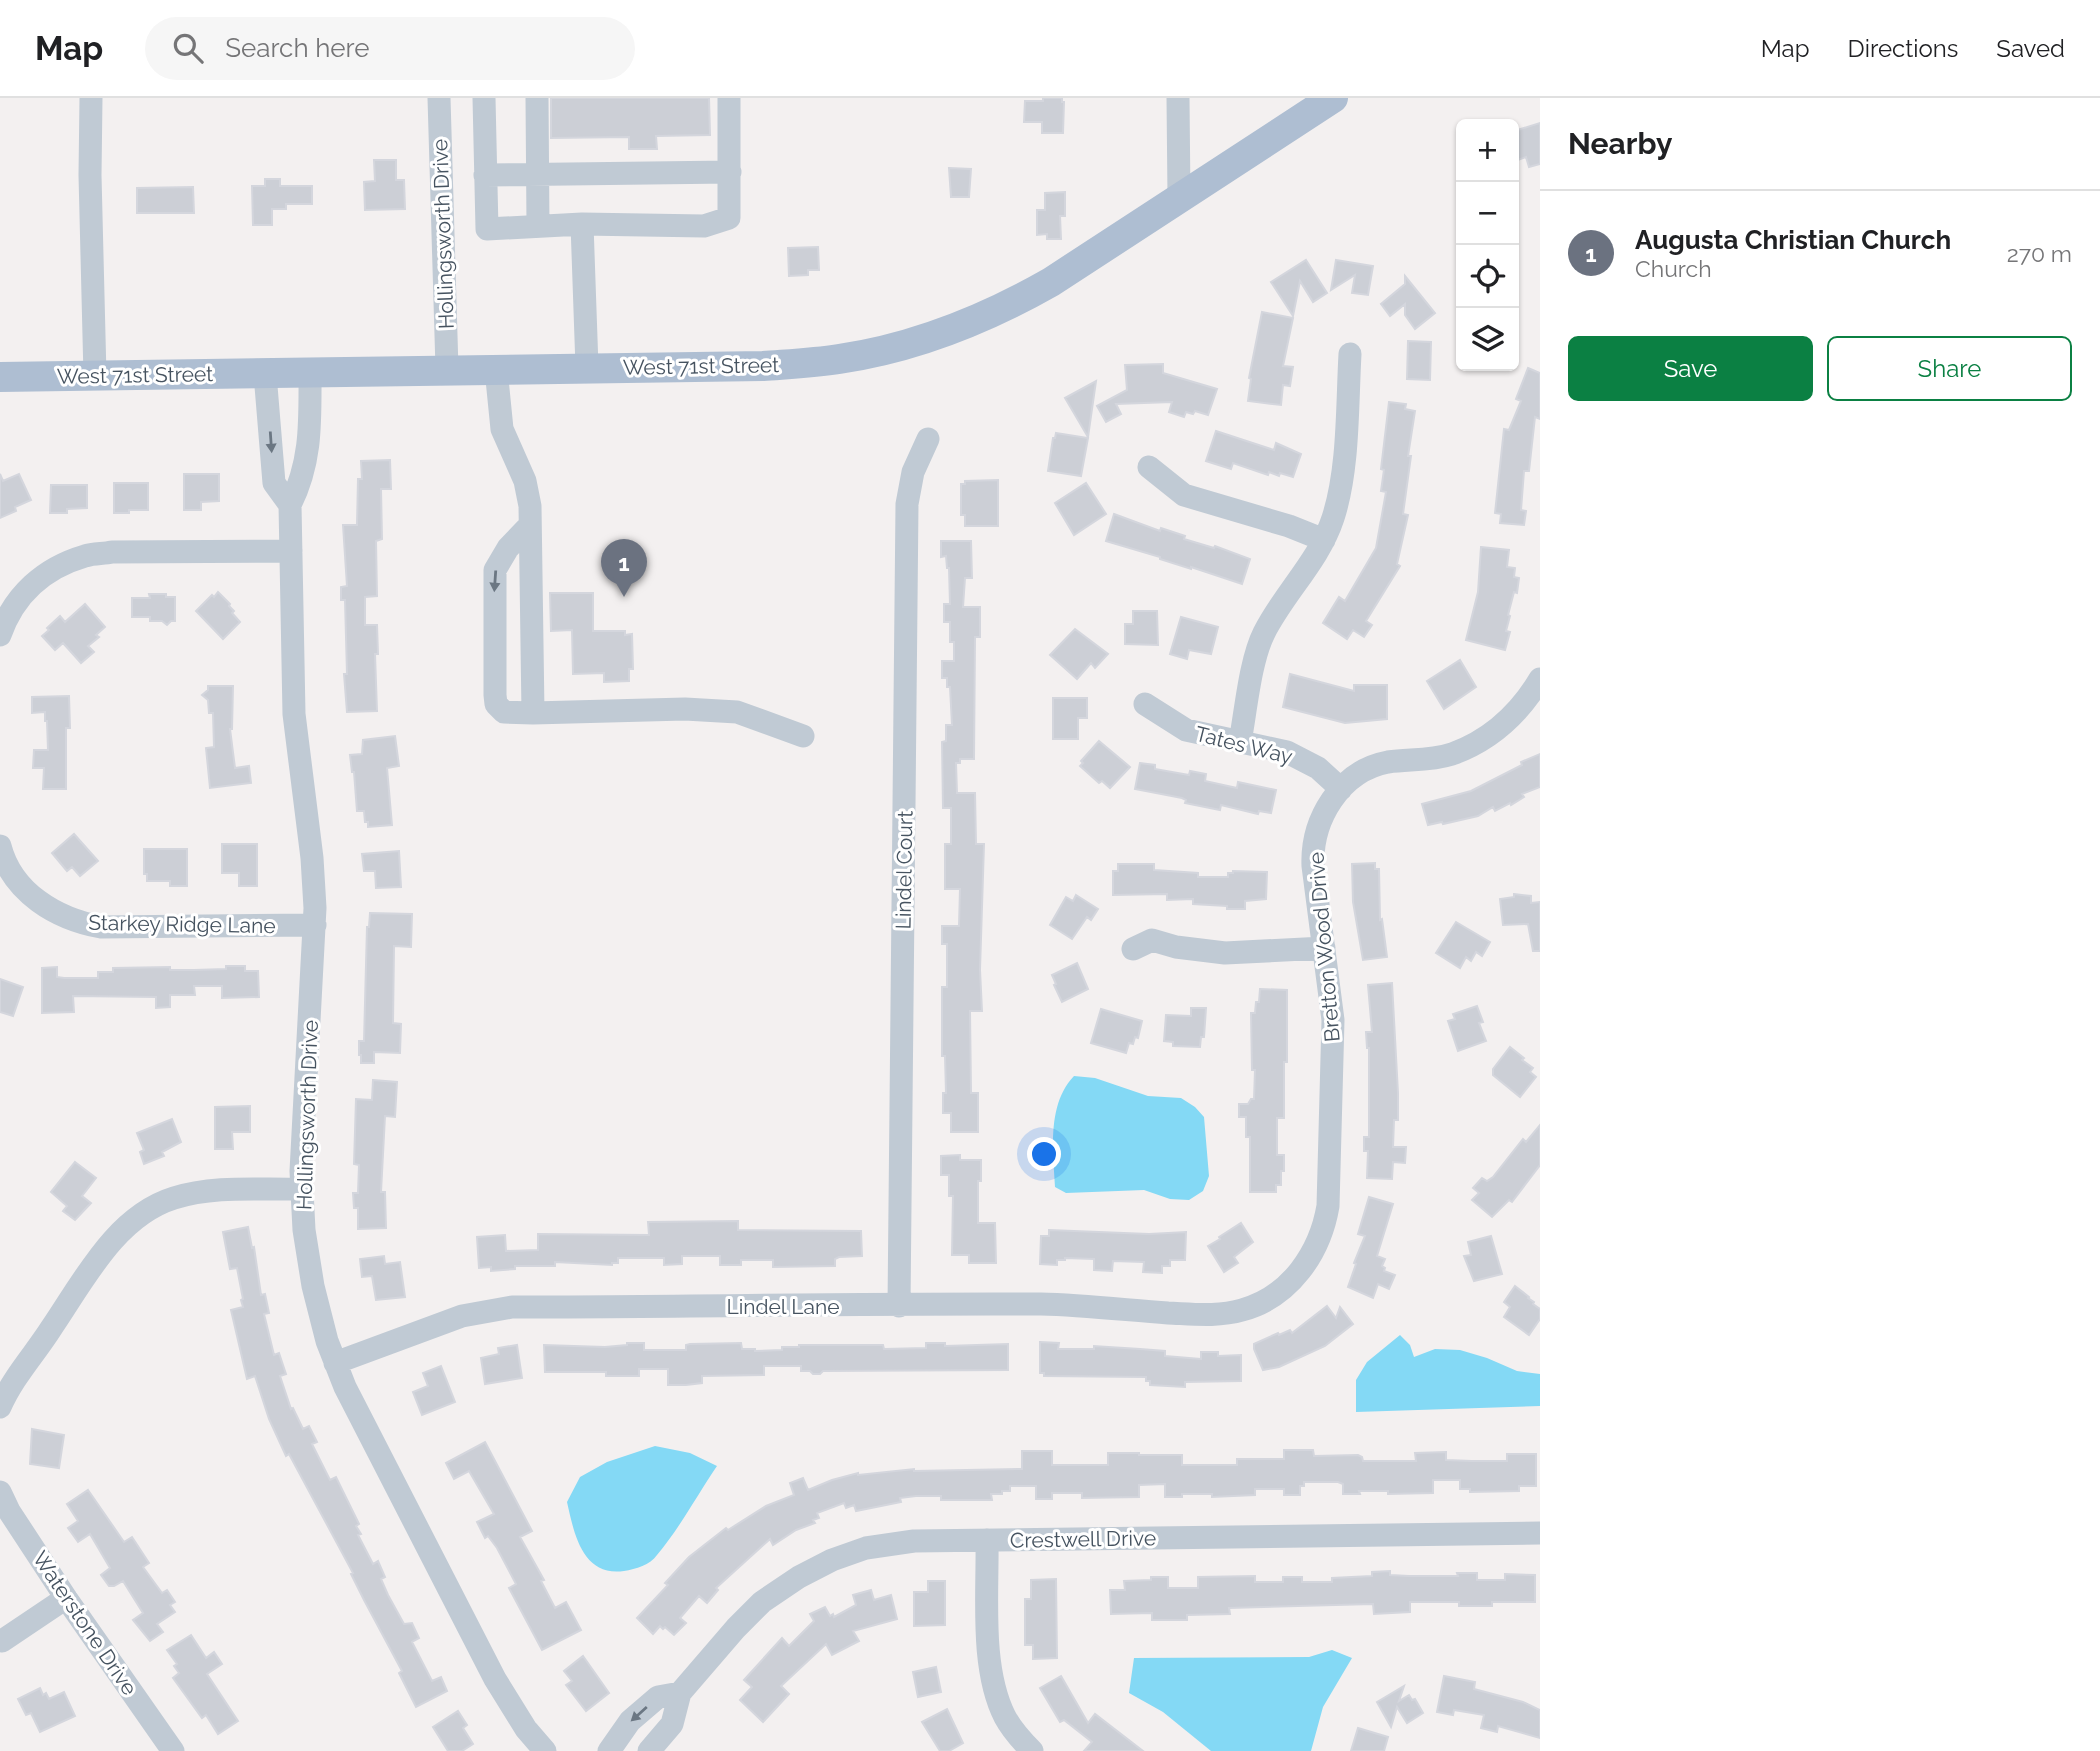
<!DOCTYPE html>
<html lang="en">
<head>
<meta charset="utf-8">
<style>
  :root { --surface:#fff; --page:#f6f6f6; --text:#202124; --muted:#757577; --line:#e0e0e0; --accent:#0b8043 }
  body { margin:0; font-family:Raleway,sans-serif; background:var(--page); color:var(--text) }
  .controls { position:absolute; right:21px; top:21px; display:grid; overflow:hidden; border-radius:10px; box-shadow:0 2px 5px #0004 }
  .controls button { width:63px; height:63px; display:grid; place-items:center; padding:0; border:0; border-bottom:2px solid var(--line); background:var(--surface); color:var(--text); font:35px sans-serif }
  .you { position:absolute; left:1045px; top:1057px; width:24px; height:24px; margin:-18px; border:5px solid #fff; border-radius:50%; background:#1a73e8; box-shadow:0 0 0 10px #1a73e833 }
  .badge { display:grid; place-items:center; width:46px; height:46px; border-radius:50%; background:var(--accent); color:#fff; font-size:23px; font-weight:700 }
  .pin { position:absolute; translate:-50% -58px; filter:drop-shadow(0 2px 4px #0008) }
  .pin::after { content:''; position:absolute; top:37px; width:24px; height:21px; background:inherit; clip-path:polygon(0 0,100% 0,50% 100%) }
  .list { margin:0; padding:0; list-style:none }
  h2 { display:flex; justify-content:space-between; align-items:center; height:91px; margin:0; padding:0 28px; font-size:30px }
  h2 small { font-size:23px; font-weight:400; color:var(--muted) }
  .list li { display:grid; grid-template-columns:46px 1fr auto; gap:21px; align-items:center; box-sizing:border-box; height:126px; padding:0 28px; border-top:2px solid var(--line) }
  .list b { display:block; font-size:26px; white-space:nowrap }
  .list p { margin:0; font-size:23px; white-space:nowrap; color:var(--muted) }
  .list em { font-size:23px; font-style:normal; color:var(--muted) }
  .actions { display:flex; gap:14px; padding:21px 28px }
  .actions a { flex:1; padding:16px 0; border:2px solid var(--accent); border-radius:10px; text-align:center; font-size:24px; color:var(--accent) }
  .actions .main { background:var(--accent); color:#fff }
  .icon { flex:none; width:38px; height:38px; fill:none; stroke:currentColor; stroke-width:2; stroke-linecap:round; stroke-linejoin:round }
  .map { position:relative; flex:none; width:1540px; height:1653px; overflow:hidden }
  header { display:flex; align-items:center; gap:42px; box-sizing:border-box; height:98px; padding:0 35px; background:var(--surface); border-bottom:2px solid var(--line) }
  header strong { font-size:33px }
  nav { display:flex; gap:38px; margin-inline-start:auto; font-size:24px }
  .search { width:490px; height:63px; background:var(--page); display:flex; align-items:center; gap:18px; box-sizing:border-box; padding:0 24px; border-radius:38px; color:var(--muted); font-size:26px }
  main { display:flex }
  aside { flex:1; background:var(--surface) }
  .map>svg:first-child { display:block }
</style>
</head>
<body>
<header>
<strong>Map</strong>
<div class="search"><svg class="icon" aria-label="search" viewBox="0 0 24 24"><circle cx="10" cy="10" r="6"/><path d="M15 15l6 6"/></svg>Search here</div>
<nav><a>Map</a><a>Directions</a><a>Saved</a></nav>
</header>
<main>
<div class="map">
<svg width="1540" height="1653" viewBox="0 0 1540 1653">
  <rect width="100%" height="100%" fill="#f3f0f0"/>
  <path fill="#84d9f5" d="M1074,978L1095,980L1148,998L1181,1000L1195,1009L1204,1019L1209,1078L1203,1093L1189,1102L1170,1101L1144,1092L1066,1095L1055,1089C1053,1053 1047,1006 1074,978Z
    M1400,1237L1410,1247L1414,1259L1435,1251L1460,1252L1487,1260L1517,1273L1540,1276V1308L1356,1314V1282L1367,1264Z
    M655,1348L690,1355L717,1368C698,1396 679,1431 657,1457C650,1467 636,1471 624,1473C582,1479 574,1435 567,1404L580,1379L607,1364Z
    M1332,1552L1352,1560L1323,1609L1311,1653H1211L1163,1614L1129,1595L1134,1560L1309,1559Z"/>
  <path fill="#cccfd6" stroke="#d4d6dd" stroke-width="2" d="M551,0H709L710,37L656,38L657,51H629V39L551,40Z
    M1043,0H1062V4H1064L1063,35H1042V24H1024L1025,3H1043Z
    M1540,25V66L1529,69L1526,59L1518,62L1514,45V33Z
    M374,62H396V82H404L405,111L365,112L364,84L375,83Z
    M949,70L971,71L969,99H951Z
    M265,81H280V88H312V106H286V111H272V127H253L252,88H265Z
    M193,89L194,115H137V90Z
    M1065,94V118H1060L1061,141H1047V136L1037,137V112H1045V95Z
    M818,149L819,172H808V177L789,178L788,150Z
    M1306,162L1327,195L1313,204L1300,183L1293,218L1271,184Z
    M1336,162L1373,168L1368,197L1352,195L1355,177L1331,192Z
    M1405,178L1435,215L1415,231L1405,217V206L1390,218L1381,206L1405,186Z
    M1262,214L1293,220L1283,268L1293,269L1290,288L1283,287L1281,307L1248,303L1251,281L1249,280Z
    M1408,243L1431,244L1430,282L1407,281Z
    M1163,266V275L1217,291L1208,317L1195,313L1193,316L1186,314L1184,319L1169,314L1172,304L1116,306L1121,316L1106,324L1097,308L1127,292L1125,267Z
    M1528,270L1540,275V321L1535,319L1529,373H1524L1521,412L1526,413L1524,427L1500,425L1501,416L1495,415L1504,331L1509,332L1521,303L1516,301Z
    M1096,283L1088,339L1065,300Z
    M1389,304L1406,306L1405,311L1415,313L1408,358H1411L1403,416L1408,417L1397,466L1400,468L1366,523L1372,527L1364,539L1353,532L1347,541L1323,525L1339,499L1345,503L1376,450L1386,394L1381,393L1384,372L1381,371Z
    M1216,333L1274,352L1276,345L1301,356L1293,379L1280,375L1279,378L1269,374L1268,377L1233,365L1231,371L1206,363Z
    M1056,335L1088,340L1081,378L1048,373L1053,340H1055Z
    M390,362L391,391H381L382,441L376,443L377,498L365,499V527H377L378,556H375L377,613L347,614L344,576H347L345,502H341V489L347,488L343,427H357L358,381H362L361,363Z
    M0,376L3,383L19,376L31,402L15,409L16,413L0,420Z
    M184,376H219V403L201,404V412H184Z
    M998,382V428H965V417H961V386H965V383Z
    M114,385H148V412H129V415H114Z
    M1086,385L1106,416L1074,437L1055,405Z
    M51,387H87V410L67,411V415H50Z
    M1114,416L1160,433L1161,430L1185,438L1184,441L1214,450L1215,448L1250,461L1242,486L1191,469V471L1160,461V459L1106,443Z
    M941,443H971L972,480H965L963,509H980V539H975L974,661H960V665H956L957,695H975L976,746H984L980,872L982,913H970L971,995H978V1034H951V1015H943V995H946L945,958H942V889H947V846H942V828H959L960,791H945V746H951V710H943L942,644L946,643V627H952L950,589H947V580H942V563H954V544H950V524H944V506H950L949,470H947L946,458L941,459Z
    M1481,449L1509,452L1507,469L1515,470L1514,479L1519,480L1517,495L1514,494L1508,517L1510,518L1506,533L1510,534L1505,552L1466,542L1478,494Z
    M218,494L230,506L229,508L234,513L232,515L240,524L223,541L196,513L212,497L214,499Z
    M550,495H593V533H625V537L632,536L633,571H629V583L604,584V575L573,576L572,532L551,533Z
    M149,496H166V499H175V523H171L167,527L162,523H150V519H132V500H150Z
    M85,506L105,529L96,537L99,539L88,548L94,554L81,565L63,545L55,552L42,538L49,532L47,530L60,518L65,524Z
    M1133,513H1157L1158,547L1125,546V526H1133Z
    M1181,519L1218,529L1211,556L1189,552L1187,561L1170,556Z
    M1075,531L1108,556L1095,570L1091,565L1077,581L1050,557Z
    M1460,562L1476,589L1444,611L1427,583Z
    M1290,576L1354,593V587H1387V621L1345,625L1283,609Z
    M208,588H233L232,631H230L235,670L249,668L251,685L210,690L206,650L214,649L213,615H209L208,602L202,597L208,592Z
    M69,598L70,630H66V691H43L44,670H33L34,652H48L47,623H45V614L32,615V599Z
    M1053,600H1087V620H1078V641H1053Z
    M395,638L399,668L387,670L392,727L368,729V724H365L364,713H357L354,674H352L350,657L362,656L363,642Z
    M1099,643L1130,669L1110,690L1102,683L1099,685L1080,668L1083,665L1081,663Z
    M1540,656V689L1522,696L1524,699L1511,707L1510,705L1495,713L1493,709L1478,718L1443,726L1442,724L1428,727L1422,706L1471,693L1522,667L1521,664Z
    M1140,665L1155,667V671L1189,677L1190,673L1206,676L1205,683L1237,690L1238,684L1276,692L1271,715L1259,713L1258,716L1221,707L1220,712L1185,705L1186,702L1182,700L1135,691Z
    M74,736L98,763L80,778L72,769L67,773L52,755Z
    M222,746H257V788H239V775H222Z
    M144,751H187V788H170V783H147V776H144Z
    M399,753L401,789L376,790L375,773H364L362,756Z
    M1375,765V771H1379L1380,822L1382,821L1387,859L1363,862L1353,804L1352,766Z
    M1118,766H1154V772L1198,775V779H1228V775H1233V773L1267,774L1266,801L1245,803V811H1227V808L1193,806V801L1167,802V796L1113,797V773H1118Z
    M1514,796L1531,798V805L1540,804V853H1533L1528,826L1503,827L1500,801L1514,799Z
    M1076,797L1098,811L1091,822L1087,819L1072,841L1050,827L1066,799L1073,803Z
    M370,815L412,816L411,849L394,848L393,925L401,926L400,955L374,954V965H361V957H359V943H364L367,829H369Z
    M1456,824L1490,844L1482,858L1476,854L1471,863L1466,859L1460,870L1436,855Z
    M1077,865L1088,891L1062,904L1054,887L1056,886L1052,877Z
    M226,868H245V873H258L259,899L222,900V888H194L195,897H170V909L156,910V899L73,898L74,914L42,915V870L57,869V879L64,880H98V874H113V870L170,869V872H194L226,871Z
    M0,881L23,889L13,918L0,914Z
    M1392,885L1398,995V1022H1394L1393,1049H1406L1405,1065L1393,1064L1392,1081L1367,1080L1368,1053H1364V1039H1369V950H1367L1366,934H1372L1368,887Z
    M1260,891L1287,892V964H1284V1020H1277V1057H1284V1073H1281V1087H1276V1094H1250V1039H1246V1019H1239V1006H1248L1251,1001H1254L1255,972H1252L1251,915H1255L1256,904H1259Z
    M1477,908L1483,924L1479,925L1486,943L1458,953L1448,923L1455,921L1453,916Z
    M1191,910H1206L1204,939H1201L1200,949L1173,948V944L1164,943L1166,917L1191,918Z
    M1101,911L1142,923L1138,940L1135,939L1133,946L1129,945L1126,955L1091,945Z
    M1510,949L1524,960L1522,962L1533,970L1530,974L1536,979L1520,999L1493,977V971Z
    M373,982L397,984L395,1019L385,1018L381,1094H385L386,1130L358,1131V1110H354L353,1095H358L359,1067L354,1066L356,1001L372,1002Z
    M250,1008V1034H232L233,1051H215V1009Z
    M172,1021L181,1044L162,1054L164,1058L144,1066L140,1054L144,1052L137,1035Z
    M1540,1027V1067L1512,1104L1509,1102L1492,1119L1472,1102L1479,1095L1473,1090L1482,1080L1487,1083L1493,1079L1523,1041L1526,1044Z
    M960,1057V1062H981V1083H978V1125H995L996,1165H969V1157H952L953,1098H949V1077H941V1058Z
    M75,1064L96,1080L82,1098L91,1105L75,1122L63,1113L67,1108L51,1094Z
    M1369,1099L1393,1106L1377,1158L1385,1161L1382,1168L1385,1170L1384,1173L1395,1177L1389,1191L1378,1186L1373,1200L1348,1189L1356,1166L1354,1165L1365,1138L1358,1136Z
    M738,1123V1132L861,1133L862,1158L839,1159L835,1161V1168L773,1169V1162H741V1167H720V1158H682V1166L664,1167V1160H618V1165H612V1167L555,1164V1168H515V1171L491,1173V1169L479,1170L477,1139L505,1137L506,1153L538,1152V1136L649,1137L648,1124Z
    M1241,1125L1253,1144L1234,1159L1238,1165L1224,1174L1208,1148L1220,1141L1219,1139Z
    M248,1129L252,1150L254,1149L261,1197L265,1196L269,1215L264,1216L274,1257L279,1255L286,1276L280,1278L291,1311L293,1310L303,1331L309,1328L317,1344L312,1346L330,1382L336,1379L359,1426L356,1428L361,1436L358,1437L373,1466L378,1463L385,1479L381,1481L388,1497L404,1526L412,1525L419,1540L412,1544L432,1583L441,1579L447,1593L416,1609L399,1575L402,1573L364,1502L351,1476L353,1475L289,1356L286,1358L269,1321L255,1278L247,1281L231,1212L243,1209L241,1202L243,1201L237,1170L230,1171L223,1134Z
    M1049,1132L1149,1136L1186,1134L1185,1162H1170V1168H1162V1175L1143,1174L1144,1164L1113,1163L1112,1173L1094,1172V1161L1065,1160V1162H1057V1167L1040,1166L1041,1138H1049Z
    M1491,1138L1502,1176L1474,1183L1464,1158L1471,1157L1468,1144Z
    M384,1158L385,1166L400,1164L405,1199L376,1202L372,1178L362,1179L360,1161Z
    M1515,1188L1529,1199L1528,1200L1534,1204L1533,1206L1540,1211V1221L1529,1237L1504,1219L1510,1209L1504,1204Z
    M1327,1208L1336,1220L1340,1209L1353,1226L1325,1248L1279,1269L1263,1272L1254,1251V1246L1278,1235L1279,1237L1290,1232L1292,1235Z
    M1040,1244L1059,1245L1058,1251H1094V1248L1140,1251L1165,1253V1258L1201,1261V1254H1218V1258L1241,1257V1283L1185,1284V1289L1150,1287V1283H1146V1279L1044,1278V1275H1040Z
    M627,1245H644V1252H686V1247L690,1246L741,1245L742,1251H755V1253L782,1252V1249H799V1247H883L884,1251L926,1250V1245H945V1248L1008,1246V1272L823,1273L820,1276H813L810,1273H801V1268H764V1277L702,1278V1285L686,1287H668V1271H639V1278H606V1274H545L544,1247L605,1249L627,1247Z
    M517,1247L522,1280L485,1286L481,1260L499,1256L498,1250Z
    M441,1268L455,1304L422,1317L413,1294L428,1288L423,1275Z
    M32,1331L64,1337L59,1370L30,1366Z
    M485,1344L532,1433L520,1439L544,1482L541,1483L555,1510L566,1504L581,1532L542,1552L509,1490L516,1486L497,1450L488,1438L485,1440L477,1424L494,1416L469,1373L454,1381L446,1365Z
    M1284,1352H1313L1314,1358L1358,1357L1362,1359L1363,1363H1416L1415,1355L1446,1354V1362L1472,1363H1507V1356H1536V1388H1519V1393L1470,1394V1391H1460V1382H1433V1395L1388,1396V1393H1359L1360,1396H1343V1386L1338,1384H1304V1388H1300V1397H1284V1391H1255V1397L1212,1399V1396H1182V1399H1165V1386L1139,1387V1399L1082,1400V1395H1052V1401H1036V1388H1010V1393H1002V1396H991L992,1402H941V1398H916L900,1400L901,1404L856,1413L854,1407L846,1410L844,1405L817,1415L819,1420L813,1422L815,1425L796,1432L773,1447L770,1441L716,1490L718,1492L707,1505L699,1498L680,1520L686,1525L674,1537L665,1529L663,1531L660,1528L653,1536L637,1520L668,1487L665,1485L689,1459L726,1430L728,1432L766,1408L794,1397L790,1385L803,1380L808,1392L832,1382L858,1375V1377L914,1371V1373L1022,1371V1353H1052V1367H1108V1355H1139V1357H1182V1367H1237V1361H1284Z
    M88,1392L124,1444L132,1439L149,1465L143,1469L162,1495L167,1492L175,1504L170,1507L175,1514L157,1526L163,1534L150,1543L133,1522L143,1515L123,1483L114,1488H109L101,1477L110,1470L90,1436L78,1444L68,1430L78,1423L67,1406Z
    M1390,1473V1477L1409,1478H1458L1457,1475H1477V1482H1505V1476L1535,1477V1504H1492V1508H1459V1504H1410V1514L1374,1516L1373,1506L1229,1510L1230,1516L1187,1517V1522H1152V1515L1111,1516L1110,1492H1125L1124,1483L1151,1482V1479H1168V1490H1198V1479L1255,1478V1484H1283V1479H1302V1484H1332V1480L1372,1478V1474Z
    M1056,1481L1057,1560L1033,1561V1547H1025V1501H1031V1482Z
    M928,1483H945V1527L914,1528V1494H928Z
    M871,1492L874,1502L891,1497L897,1521L853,1533L859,1543L832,1557L826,1546L781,1588L789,1596L763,1624L740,1602L752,1589L744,1582L782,1540L789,1548L814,1523L810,1516L825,1509L830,1518L833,1516L834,1519L856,1507L853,1497Z
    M191,1537L206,1560L214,1554L222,1566L207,1576L238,1623L218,1636L206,1617L202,1620L173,1580L179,1575L174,1568L177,1566L167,1552Z
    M583,1558L609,1595L586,1613L566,1587L572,1583L564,1573Z
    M936,1569L941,1594L918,1599L913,1574Z
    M1061,1578L1088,1625L1095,1616L1143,1653H1084L1092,1644L1064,1622L1060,1624L1040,1590Z
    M1444,1578L1475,1584L1474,1591L1523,1604L1540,1612V1640L1498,1628L1497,1634L1481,1630L1484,1617L1454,1612L1453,1617L1437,1614Z
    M1404,1588L1399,1603L1409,1597L1412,1602L1415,1601L1423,1615L1407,1625L1397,1609L1391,1629L1377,1604Z
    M40,1590L43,1597L46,1595L49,1601L64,1594L75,1618L40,1634L31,1615L26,1617L18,1601Z
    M947,1611L963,1645L949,1653H940L922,1624Z
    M458,1613L467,1627L463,1630L473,1646L462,1653H448L433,1629Z
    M1358,1630L1388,1639L1384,1653H1351Z"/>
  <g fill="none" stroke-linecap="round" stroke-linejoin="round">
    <path stroke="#c0cad4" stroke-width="23" d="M91,0L90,77L95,278
      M439,0L447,271
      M484,0L487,131L582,126L704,128L729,120V0
      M537,0L538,128
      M1178,0L1179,100
      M485,77L730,74
      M582,126L587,269
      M496,271L502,331L525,383L530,408L533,615L685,611L737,614L803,638
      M310,275C310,323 312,363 290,407L294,616L312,760L315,810L301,1073L304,1132L313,1188L327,1243L345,1289L495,1581L526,1631L545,1653
      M265,276L274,385L290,407
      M1149,369L1184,397L1289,428L1324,442
      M530,427L508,450L495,472V597L496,606L504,614L533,615
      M0,537C14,497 44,470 85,458C94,455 103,456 112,454L291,453
      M1145,606L1186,632L1287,654L1318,670L1341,691
      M1240,644C1246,612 1250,563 1264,535C1284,495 1319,463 1333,420C1349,371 1347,308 1350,256
      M0,748C12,795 57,821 101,829L315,827
      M1133,851L1152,842L1176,849L1225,855L1324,850
      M899,1208L907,406L913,374L928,341
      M335,1265L462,1218L512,1209C688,1209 865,1205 1041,1206C1083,1207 1126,1212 1168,1215C1193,1216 1218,1219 1242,1212C1290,1199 1320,1155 1328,1108L1333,922L1313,768C1311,722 1340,673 1388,664C1410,661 1430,663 1452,656C1491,642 1519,616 1540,581
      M0,1309C13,1279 35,1256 52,1229C84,1182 116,1118 174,1100C214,1087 260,1092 301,1091
      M0,1394L9,1413L66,1500L173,1653
      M987,1442C988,1497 980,1570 1005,1619C1012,1632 1022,1643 1032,1653
      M2,1543L66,1500
      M609,1653L630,1623L658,1599L680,1595
      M649,1653L672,1626L680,1595L736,1530L762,1504L799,1479L832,1462L866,1450L914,1443L1540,1435"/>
    <path stroke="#aebed2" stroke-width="30" d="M0,279L763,268C789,266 814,265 839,261C914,250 986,221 1051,184L1333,0"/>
  </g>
  <defs><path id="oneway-solid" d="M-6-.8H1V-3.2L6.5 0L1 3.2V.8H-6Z" transform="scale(1.75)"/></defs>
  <g fill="#6b7783">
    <use href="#oneway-solid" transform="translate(271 344) rotate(86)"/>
    <use href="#oneway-solid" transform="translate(495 483) rotate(94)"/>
    <use href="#oneway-solid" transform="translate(639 1616) rotate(138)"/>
  </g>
  <g text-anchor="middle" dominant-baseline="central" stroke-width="6" stroke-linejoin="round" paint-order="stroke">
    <g font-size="21" fill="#465360" stroke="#fff">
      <text transform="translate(443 136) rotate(-92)">Hollingsworth Drive</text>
      <text transform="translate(701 268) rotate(-1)">West 71st Street</text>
      <text transform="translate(135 277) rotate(-1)">West 71st Street</text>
      <text transform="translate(1244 647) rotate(14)">Tates Way</text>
      <text transform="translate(904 772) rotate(-89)">Lindel Court</text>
      <text transform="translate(182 826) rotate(1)">Starkey Ridge Lane</text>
      <text transform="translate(1324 849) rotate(-95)">Bretton Wood Drive</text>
      <text transform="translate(307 1017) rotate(-88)">Hollingsworth Drive</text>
      <text x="783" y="1208">Lindel Lane</text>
      <text transform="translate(1083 1441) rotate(-1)">Crestwell Drive</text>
      <text transform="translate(85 1525) rotate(56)">Waterstone Drive</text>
    </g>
  </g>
</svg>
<div class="controls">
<button>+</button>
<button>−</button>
<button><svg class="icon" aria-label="locate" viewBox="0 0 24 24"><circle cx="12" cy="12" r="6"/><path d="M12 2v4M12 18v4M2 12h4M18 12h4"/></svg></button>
<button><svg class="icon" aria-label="layers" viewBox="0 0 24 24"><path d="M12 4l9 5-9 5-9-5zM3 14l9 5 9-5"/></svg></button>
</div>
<div class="you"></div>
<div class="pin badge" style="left:624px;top:499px;background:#6b7280">1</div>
</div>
<aside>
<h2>Nearby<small></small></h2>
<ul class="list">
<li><span class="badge" style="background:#6b7280">1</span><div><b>Augusta Christian Church</b><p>Church</p></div><em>270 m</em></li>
</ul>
<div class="actions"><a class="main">Save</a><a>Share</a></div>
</aside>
</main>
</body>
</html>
